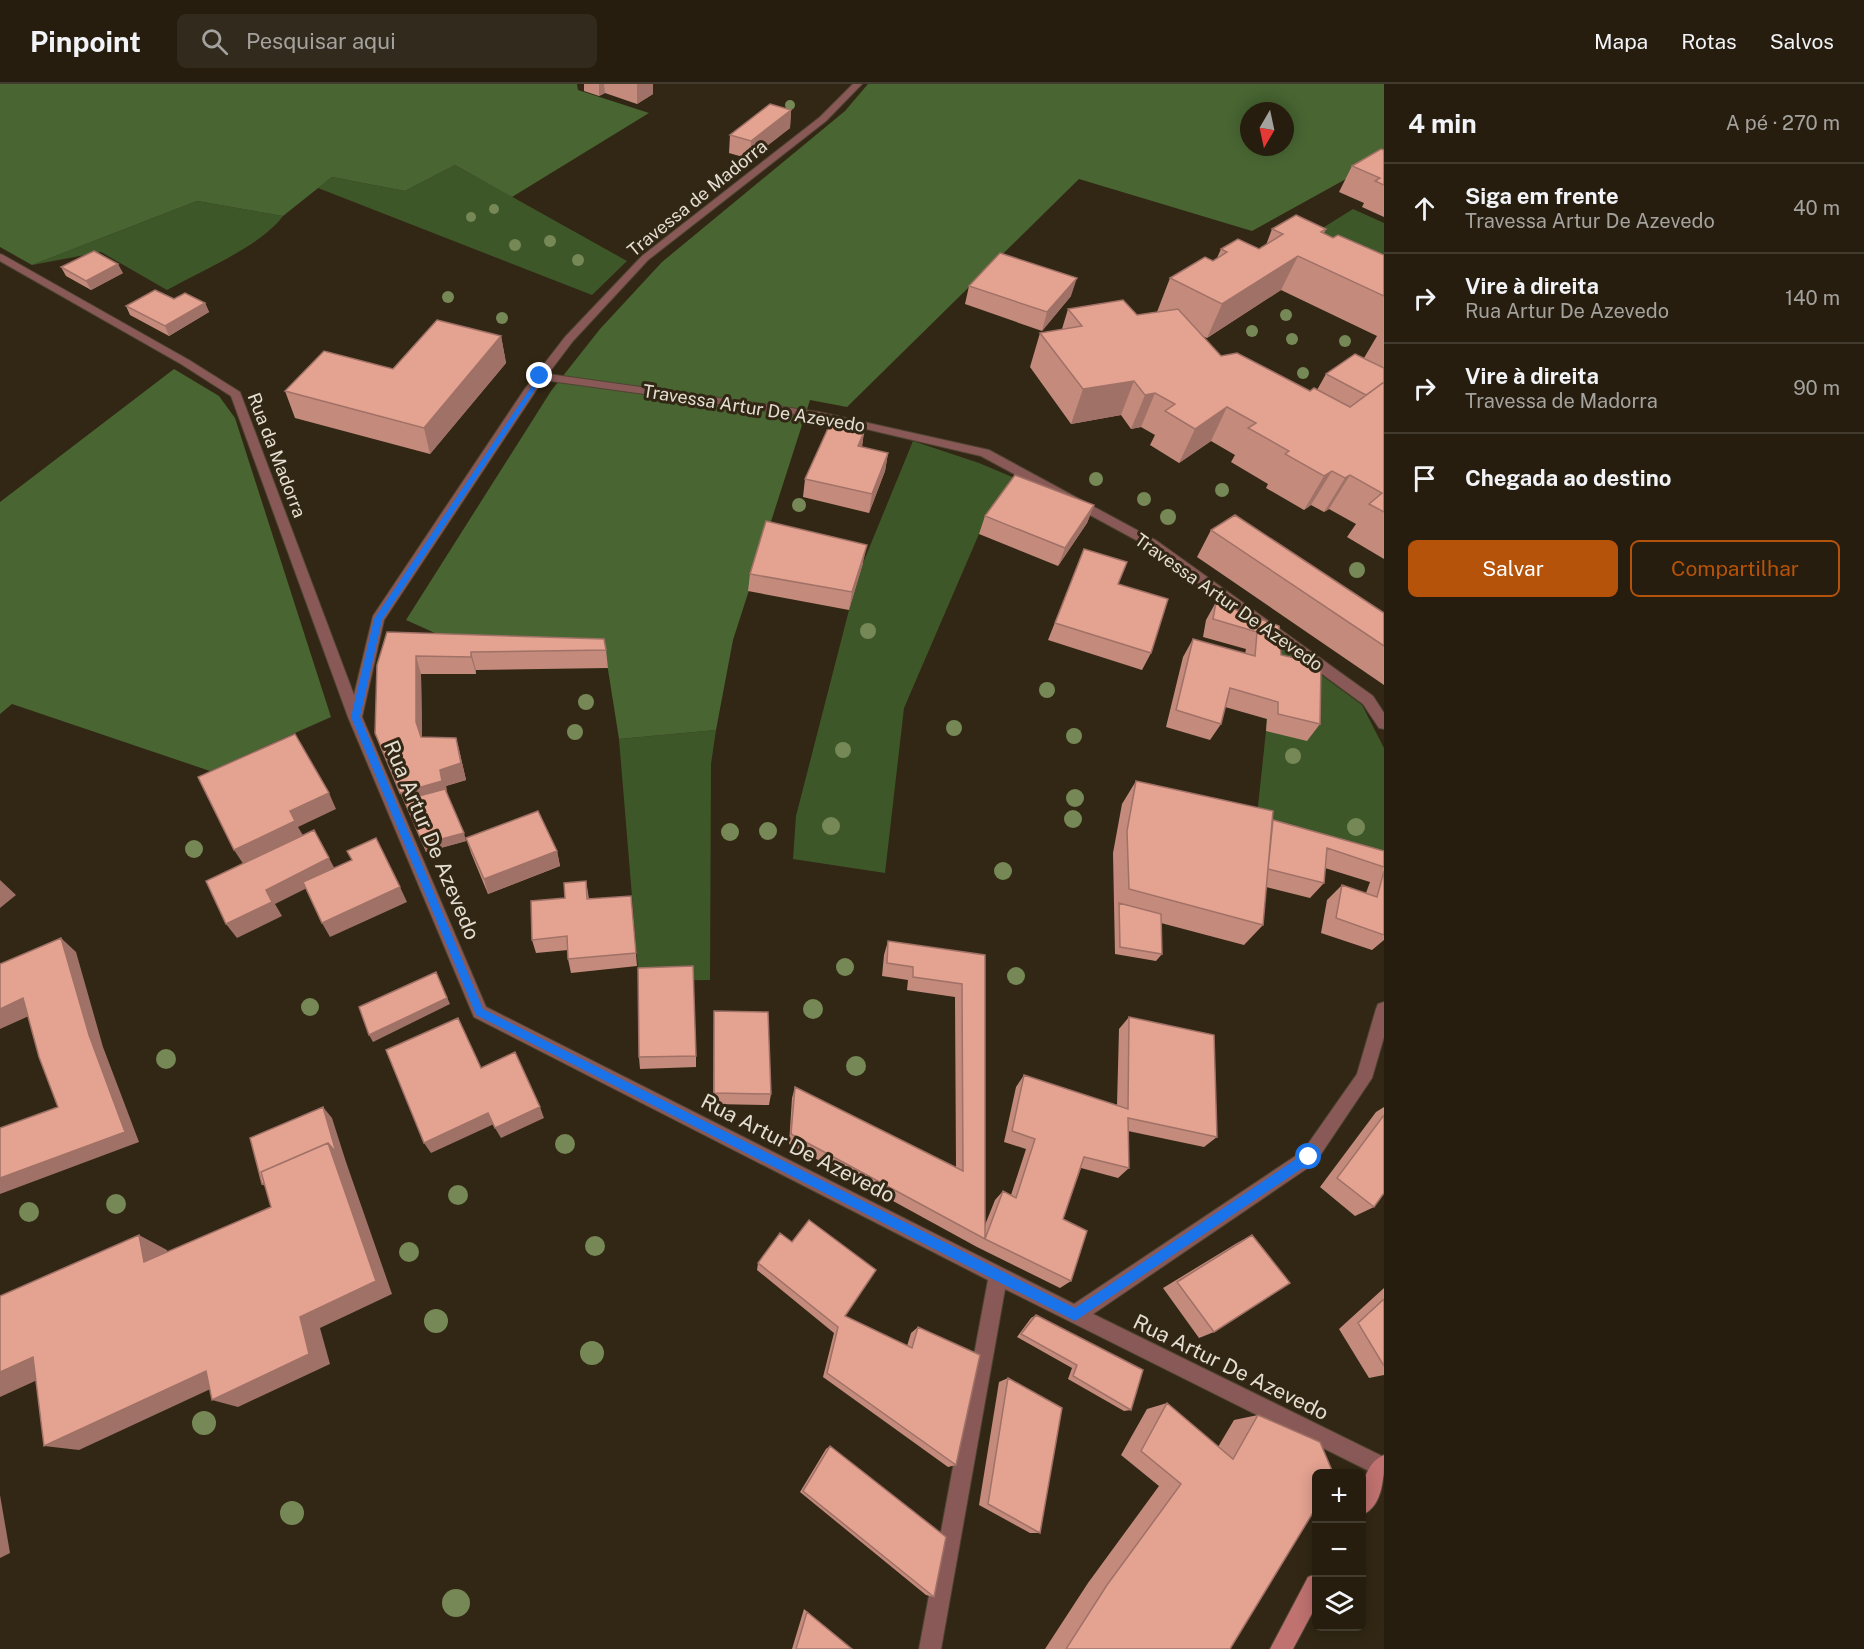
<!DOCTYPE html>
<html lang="pt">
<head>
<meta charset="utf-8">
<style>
  :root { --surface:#261d0f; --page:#322a1d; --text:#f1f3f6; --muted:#a4a29e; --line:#423b2f; --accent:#b45309 }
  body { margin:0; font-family:"Public Sans",sans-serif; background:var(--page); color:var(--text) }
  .controls { position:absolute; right:18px; bottom:18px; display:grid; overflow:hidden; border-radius:9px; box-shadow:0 3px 15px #0003 }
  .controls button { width:54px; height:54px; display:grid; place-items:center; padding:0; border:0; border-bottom:2px solid var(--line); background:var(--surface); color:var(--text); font:30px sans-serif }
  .compass { position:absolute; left:1240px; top:18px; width:54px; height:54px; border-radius:50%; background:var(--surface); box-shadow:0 3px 15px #0003; rotate:189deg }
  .stop { position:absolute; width:18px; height:18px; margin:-14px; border:4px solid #1a73e8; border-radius:50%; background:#fff }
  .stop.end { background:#1a73e8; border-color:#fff; box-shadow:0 2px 6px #0008 }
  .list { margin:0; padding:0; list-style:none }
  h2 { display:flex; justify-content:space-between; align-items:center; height:78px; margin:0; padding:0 24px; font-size:26px }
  h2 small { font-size:20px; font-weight:400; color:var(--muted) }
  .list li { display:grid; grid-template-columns:39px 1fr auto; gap:18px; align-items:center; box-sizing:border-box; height:90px; padding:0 24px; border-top:2px solid var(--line) }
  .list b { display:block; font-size:22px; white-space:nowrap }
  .list p { margin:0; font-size:20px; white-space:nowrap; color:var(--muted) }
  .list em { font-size:20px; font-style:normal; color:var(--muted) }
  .actions { display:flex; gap:12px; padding:18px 24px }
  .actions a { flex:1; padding:14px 0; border:2px solid var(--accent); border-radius:9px; text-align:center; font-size:21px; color:var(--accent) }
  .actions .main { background:var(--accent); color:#fff }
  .icon { flex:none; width:33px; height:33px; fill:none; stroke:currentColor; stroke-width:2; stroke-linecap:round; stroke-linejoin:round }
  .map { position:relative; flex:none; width:1384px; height:1565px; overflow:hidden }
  header { display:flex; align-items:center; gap:36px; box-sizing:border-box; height:84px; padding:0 30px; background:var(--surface); border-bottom:2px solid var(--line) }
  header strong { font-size:28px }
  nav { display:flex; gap:33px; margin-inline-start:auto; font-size:21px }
  .search { width:420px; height:54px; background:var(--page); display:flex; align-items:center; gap:15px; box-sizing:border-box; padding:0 21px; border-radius:9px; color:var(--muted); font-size:22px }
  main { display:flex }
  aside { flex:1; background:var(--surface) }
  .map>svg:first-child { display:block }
</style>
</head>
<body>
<header>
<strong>Pinpoint</strong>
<div class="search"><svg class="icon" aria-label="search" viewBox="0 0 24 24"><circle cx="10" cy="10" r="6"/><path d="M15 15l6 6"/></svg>Pesquisar aqui</div>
<nav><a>Mapa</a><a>Rotas</a><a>Salvos</a></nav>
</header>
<main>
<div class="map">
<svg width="1384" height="1565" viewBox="0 0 1384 1565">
  <rect width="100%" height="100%" fill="#322714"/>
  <path fill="#3e5729" d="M455,81L627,177L592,211L318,104L332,93L405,107Z
    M197,117L283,132C260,163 202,186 167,206L101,168L32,181Z
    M1353,125L1384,139V191L1305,155Z
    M913,357L979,379L1017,395L979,450L904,624L885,789L793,775L796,732L849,526L863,479Z
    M1271,554L1362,621L1384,664V787L1255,750L1266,647Z
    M716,646L711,680L710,896L639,897L619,655Z"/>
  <path fill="#486532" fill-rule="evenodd" d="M0,0H577L578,6L649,29L512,113L455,81L405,107L332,93L283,132L197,117L32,181L0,163Z
    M868,0H1384V74L1252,147L1079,95L847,323L810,316L733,556L716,646L619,655L606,573L475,567L406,536L551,307L600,245L662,178L845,27ZM1249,27H1285V63H1249Z
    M174,285L219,312L235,334L331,633L210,687L12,620L0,630V418Z"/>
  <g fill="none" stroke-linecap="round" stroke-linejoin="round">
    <defs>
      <path id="minor" d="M853,0H862L826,37L648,176L573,257L548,290L819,328L989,366L1157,457L1373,612L1384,629V645L1379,644L1363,620L1149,463L981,372L819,334L543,296L384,536L362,633L486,923L1074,1220L1303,1067L1357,990L1376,925L1378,920L1384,918V953L1372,994L1315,1079L1093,1230L1384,1373V1392L1375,1390L1005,1205L941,1565H919L988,1196L474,933L348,633L231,312L181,280L0,177V170L3,171L189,276L240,308L354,611L373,532L524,306L565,253L642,172L820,33Z"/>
      <path id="secondary" d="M1384,1371C1384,1391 1384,1422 1362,1431C1360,1412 1362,1380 1384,1371Z
        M1316,1490V1522L1293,1565H1270L1308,1493Z"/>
    </defs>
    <use href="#minor" stroke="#4f4432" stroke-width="2"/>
    <use href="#secondary" stroke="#4f4432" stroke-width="2"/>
    <use href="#minor" fill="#895957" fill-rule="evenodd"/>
    <use href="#secondary" fill="#bf7270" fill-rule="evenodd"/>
  </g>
  <g fill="#758855">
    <circle cx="790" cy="21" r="5"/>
    <circle cx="494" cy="125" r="5"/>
    <circle cx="471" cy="133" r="5"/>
    <circle cx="550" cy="157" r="6"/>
    <circle cx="515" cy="161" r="6"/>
    <circle cx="578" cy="176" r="6"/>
    <circle cx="448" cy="213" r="6"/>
    <circle cx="1286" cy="231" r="6"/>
    <circle cx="502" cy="234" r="6"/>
    <circle cx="1252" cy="247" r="6"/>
    <circle cx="1292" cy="255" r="6"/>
    <circle cx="1345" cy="257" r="6"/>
    <circle cx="1303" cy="289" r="6"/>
    <circle cx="1096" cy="395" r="7"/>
    <circle cx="1222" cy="406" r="7"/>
    <circle cx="1144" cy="415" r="7"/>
    <circle cx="799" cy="421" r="7"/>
    <circle cx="1168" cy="433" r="8"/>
    <circle cx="1357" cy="486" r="8"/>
    <circle cx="868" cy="547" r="8"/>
    <circle cx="1047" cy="606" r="8"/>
    <circle cx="586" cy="618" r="8"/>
    <circle cx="954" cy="644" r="8"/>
    <circle cx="575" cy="648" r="8"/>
    <circle cx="1074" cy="652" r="8"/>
    <circle cx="843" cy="666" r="8"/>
    <circle cx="1293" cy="672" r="8"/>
    <circle cx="1075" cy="714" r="9"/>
    <circle cx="1073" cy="735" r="9"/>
    <circle cx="831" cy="742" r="9"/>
    <circle cx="1356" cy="743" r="9"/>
    <circle cx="768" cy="747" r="9"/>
    <circle cx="730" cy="748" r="9"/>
    <circle cx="194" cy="765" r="9"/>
    <circle cx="1003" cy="787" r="9"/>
    <circle cx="845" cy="883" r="9"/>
    <circle cx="1016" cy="892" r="9"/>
    <circle cx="310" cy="923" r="9"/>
    <circle cx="813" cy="925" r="10"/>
    <circle cx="166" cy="975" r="10"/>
    <circle cx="856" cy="982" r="10"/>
    <circle cx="565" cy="1060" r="10"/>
    <circle cx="458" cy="1111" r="10"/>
    <circle cx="116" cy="1120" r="10"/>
    <circle cx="29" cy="1128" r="10"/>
    <circle cx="595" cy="1162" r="10"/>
    <circle cx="409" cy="1168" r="10"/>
    <circle cx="436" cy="1237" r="12"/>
    <circle cx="592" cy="1269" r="12"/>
    <circle cx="204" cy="1339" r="12"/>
    <circle cx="292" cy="1429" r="12"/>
    <circle cx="456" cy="1519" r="14"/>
  </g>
  <path fill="#c48b7d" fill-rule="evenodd" d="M584,0H653V10L637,20L605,9L599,12L584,7Z
    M791,26L790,44L750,75L729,69L730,51Z
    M1384,66V133L1362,123L1364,119L1339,108L1352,82Z
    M1272,145H1326L1324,149L1333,154L1384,171V475L1347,453L1356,440L1329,425L1324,428L1311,421L1304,426L1266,404L1268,400L1231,378L1235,371L1211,357L1179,379L1150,361L1155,351L1141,343L1131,345L1121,331L1071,340L1030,283L1040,249L1062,245L1068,225L1137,231L1157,228L1170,194L1213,177L1217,174L1221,165H1259L1266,161ZM1281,206L1377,252L1364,274L1326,290L1317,306L1310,307L1221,272L1202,252L1207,254Z
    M61,183L123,189L91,206L66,192Z
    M969,202L1071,212L1042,247L965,220Z
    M174,215L205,219L209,228L169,252L130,231L126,222Z
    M501,252L506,279L430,370L295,334L285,307L393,285Z
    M864,348L862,363L888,369L885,387L869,429L803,413L805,395Z
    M1094,421L1087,439L1058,482L979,450L985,432Z
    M1211,446L1384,529V601L1197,473Z
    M1084,465L1118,500L1151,569L1142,586L1048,556Z
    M863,479L849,526L748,507L750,490Z
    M1216,518L1279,542L1281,571L1320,640L1307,657L1266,647L1267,635L1225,623L1221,640L1210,656L1166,643L1183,573L1193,555L1245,570L1246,565L1203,553L1206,536Z
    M387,548L606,566L608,584L476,586V590H421L422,653L456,654L460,670L466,696L446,702L447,710L466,757L426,768L382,665Z
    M1136,697L1384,767V856L1372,866L1321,849L1327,816L1342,801L1366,809L1370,798L1325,784L1324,799L1310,814L1266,803L1263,841L1244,861L1161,839L1162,870L1156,877L1115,870L1113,769L1122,720Z
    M466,754L557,767L560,782L488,810L471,769Z
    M586,797L589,815L631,812L637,882L571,889L568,875V866L536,869L532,856L565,814Z
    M888,857L985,871V1141L995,1116L1003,1107L1011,1111L1026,1065L1004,1058L1016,1003L1024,991L1117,1021L1119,945L1129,933L1217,1053L1204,1063L1128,1047L1129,1084L1118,1094L1081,1084L1063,1135L1071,1197L1060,1204L977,1163L789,1060L792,1014L795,1003L956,1083L955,913L907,906L908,896L882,892L884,871Z
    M714,927L771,1010L769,1021L713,1020Z
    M696,972V983L640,985L639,973Z
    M1384,1023V1109L1374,1123L1355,1132L1320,1103L1376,1028Z
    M1252,1151L1214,1248L1199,1254L1163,1204L1237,1159Z
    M758,1179L845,1232L907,1262L911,1249L918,1243L956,1381L948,1383L823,1293L834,1249L757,1186Z
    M1384,1204V1291L1369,1294L1339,1245Z
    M1036,1231L1131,1326L1124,1327L1068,1295L1072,1284L1017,1253L1031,1234Z
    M1008,1294L1040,1449H1030L979,1421L999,1298Z
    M1167,1319L1218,1363L1234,1336L1258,1331L1230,1565H1045L1088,1499L1159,1402L1121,1371L1147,1325Z
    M830,1362L934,1513L926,1511L800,1408L826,1365Z
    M804,1525L852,1565H792Z"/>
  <path fill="#a07166" d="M599,0H604L605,9L599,12Z
    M637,0H653V10L637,20Z
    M791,26L790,44L750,75L751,57Z
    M1298,172L1281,206L1207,254L1222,220Z
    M118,180L123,189L91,206L86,197Z
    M1077,194L1071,212L1042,247L1047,228Z
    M205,219L209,228L169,252L165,242Z
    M501,252L506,279L430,370L424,344Z
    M1134,297L1121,331L1071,340L1083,305Z
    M1155,309L1141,343L1131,345L1145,311Z
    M1227,323L1211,357L1179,379L1195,345Z
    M864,348L861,367L858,362Z
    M888,369L885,387L869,429L872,410Z
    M1332,387L1311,421L1304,426L1324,392Z
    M1350,391L1329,425L1324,428L1345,394Z
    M1094,421L1087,439L1058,482L1065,464Z
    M867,461L863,479L849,526L852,508Z
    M471,568L476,586V590L471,573Z
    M416,572L421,590L422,655L416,638Z
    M456,654L460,670L466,696L446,702L448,713L407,724L400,709Z
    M329,709L336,725L298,743L304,753L244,781L234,766L290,727Z
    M464,749L466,757L426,768L423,760Z
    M557,767L560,782L488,810L484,795Z
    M329,774L337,789L275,820L282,832L237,854L226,840L266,806Z
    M0,796L16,811L0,824Z
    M400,803L407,818L330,853L322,839Z
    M61,854L76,868L103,963L139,1058L0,1110V1094L125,1048L89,951Z
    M436,888L450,920L373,958L369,951Z
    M23,914L40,927L0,945V925Z
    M323,1023L332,1034L346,1078L392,1210L320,1244L330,1280L238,1323L212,1316L300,1233L273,1109L262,1100L328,1059Z
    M540,1023L544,1034L501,1054L495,1044Z
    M488,1029L494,1040L431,1069L424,1059Z
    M139,1151L167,1166L172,1192L144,1178Z
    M33,1273L68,1282L0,1313V1288Z
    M206,1287L232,1295L79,1366L44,1362Z
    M0,1411L10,1469L0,1474Z"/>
  <path fill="#e4a291" stroke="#a07166" stroke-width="1.5" d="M770,20L791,26L751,57L730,51Z
    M1381,65L1384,66V101L1375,97L1380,94L1352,82Z
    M1296,131L1326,145L1321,148L1333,154L1338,151L1384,171V212L1298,172L1222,220L1170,194L1205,173L1213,177L1227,168L1221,165L1238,155L1259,165L1283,150L1272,145Z
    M94,167L118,180L86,197L61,183Z
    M1000,169L1077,194L1047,228L969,202Z
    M155,206L174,215L185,209L205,219L165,242L126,222Z
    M1123,216L1137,231L1178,225L1221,272L1237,269L1310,307L1314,304L1350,323L1384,298V428L1369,420L1382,409L1350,391L1345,394L1332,387L1324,392L1285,370L1289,367L1248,344L1256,339L1227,323L1195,345L1165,327L1175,320L1155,309L1145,311L1134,297L1083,305L1040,249L1082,242L1068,225Z
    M437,236L501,252L424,344L285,307L324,267L393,285Z
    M1355,270L1384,284V298L1366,311L1326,290Z
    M830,340L864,348L858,362L888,369L872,410L805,395Z
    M1015,391L1094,421L1065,464L985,432Z
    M1235,431L1384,529V562L1211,446Z
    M766,437L867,461L852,508L750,490Z
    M1084,465L1127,478L1118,500L1168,515L1151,569L1055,539Z
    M1216,518L1279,542L1281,571L1321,580L1320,640L1278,630V618L1230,604L1221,640L1176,626L1193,555L1255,572L1257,548L1213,535Z
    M387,548L604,555L606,566L471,568V573L416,572V638L421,653L456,654L461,679L440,686L442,697L400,709L375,649L377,581Z
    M295,650L329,709L290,727L295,737L234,766L198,693Z
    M1136,697L1273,727L1263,841L1129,805L1127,747Z
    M445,705L464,749L423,760L404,716Z
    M538,727L557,767L484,795L466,754Z
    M1273,736L1384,767V783L1327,764L1324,799L1268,785Z
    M314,746L329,774L266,806L272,818L226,840L206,797Z
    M376,754L400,803L322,839L303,798L352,776L347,767Z
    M1384,787V851L1336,834L1342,801L1377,813Z
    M586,797L587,815L631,812L636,869L568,875L567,852L532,856L531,817L565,814L564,799Z
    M1119,819L1161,830L1162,870L1120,863Z
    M61,854L89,951L125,1048L0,1094V1044L58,1023L39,973L23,914L0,925V880Z
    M888,857L985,871V1155L1003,1107L1016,1114L1035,1055L1012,1047L1024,991L1128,1025L1129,933L1214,951L1217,1053L1128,1034L1129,1084L1084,1073L1063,1135L1087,1147L1071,1197L985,1155L791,1050L795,1003L963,1087L962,900L913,893V883L887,879Z
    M693,882L696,972L639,973L638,884Z
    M436,888L447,914L369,951L359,923Z
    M714,927L768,928L771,1010L714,1009Z
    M458,934L481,984L515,968L540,1023L495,1044L488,1029L424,1059L386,966Z
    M323,1023L336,1068L328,1059L261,1088L264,1099L262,1100L250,1054Z
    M1384,1031V1109L1374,1123L1337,1094Z
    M328,1059L376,1197L300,1233L309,1270L212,1316L206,1287L44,1362L33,1273L0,1288V1212L139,1151L144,1178L271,1123L261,1088Z
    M809,1136L876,1186L845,1232L912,1264L918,1243L980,1271L956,1381L827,1289L838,1243L758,1179L780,1149L792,1158Z
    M1252,1151L1290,1199L1214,1248L1177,1198Z
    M1384,1215V1282L1358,1239Z
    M1036,1231L1143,1286L1131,1326L1073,1292L1077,1281L1021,1250Z
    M1008,1294L1062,1324L1040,1449L988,1420Z
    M1167,1319L1233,1375L1258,1331L1320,1358L1333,1389H1317V1422L1230,1565H1066L1107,1501L1181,1400L1141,1367Z
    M830,1362L946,1453L934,1513L803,1407Z
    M807,1528L852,1565H796Z"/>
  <path fill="#1a73e8" d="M540,290L544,292L382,536L360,633L483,925L1075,1224L1305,1069H1313V1077L1075,1237L476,931L351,633L374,535Z"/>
  <g text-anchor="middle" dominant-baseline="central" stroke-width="6" stroke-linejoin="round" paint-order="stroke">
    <g font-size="18" fill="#e5ded2" stroke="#322714">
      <text transform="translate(697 114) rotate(-39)">Travessa de Madorra</text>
      <text transform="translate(754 324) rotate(9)">Travessa Artur De Azevedo</text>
      <text transform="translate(277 371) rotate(69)">Rua da Madorra</text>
      <text transform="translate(1229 518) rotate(35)">Travessa Artur De Azevedo</text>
    </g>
    <g font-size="21" fill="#e5ded2" stroke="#322714">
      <text transform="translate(432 756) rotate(67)">Rua Artur De Azevedo</text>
      <text transform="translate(798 1064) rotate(27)">Rua Artur De Azevedo</text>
      <text transform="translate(1231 1283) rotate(26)">Rua Artur De Azevedo</text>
    </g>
  </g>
</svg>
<div class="controls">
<button>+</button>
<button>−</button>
<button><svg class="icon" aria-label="layers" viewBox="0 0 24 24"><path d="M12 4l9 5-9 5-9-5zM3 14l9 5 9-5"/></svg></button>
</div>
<svg class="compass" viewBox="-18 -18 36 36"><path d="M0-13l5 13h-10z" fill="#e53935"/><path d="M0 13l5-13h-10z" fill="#a4a29e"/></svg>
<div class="stop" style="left:1309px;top:1073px"></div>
<div class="stop end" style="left:540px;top:292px"></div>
</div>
<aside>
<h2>4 min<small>A pé · 270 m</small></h2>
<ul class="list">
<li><svg class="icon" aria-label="ahead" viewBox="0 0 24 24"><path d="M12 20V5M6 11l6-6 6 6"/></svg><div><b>Siga em frente</b><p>Travessa Artur De Azevedo</p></div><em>40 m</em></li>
<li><svg class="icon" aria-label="right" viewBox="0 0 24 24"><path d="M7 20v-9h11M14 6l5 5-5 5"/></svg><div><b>Vire à direita</b><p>Rua Artur De Azevedo</p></div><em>140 m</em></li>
<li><svg class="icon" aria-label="right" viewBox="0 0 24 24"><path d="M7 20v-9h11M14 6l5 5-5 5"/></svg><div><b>Vire à direita</b><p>Travessa de Madorra</p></div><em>90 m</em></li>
<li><svg class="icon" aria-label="arrive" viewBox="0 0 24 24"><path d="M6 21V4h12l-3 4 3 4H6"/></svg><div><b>Chegada ao destino</b></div></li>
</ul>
<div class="actions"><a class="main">Salvar</a><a>Compartilhar</a></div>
</aside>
</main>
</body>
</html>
